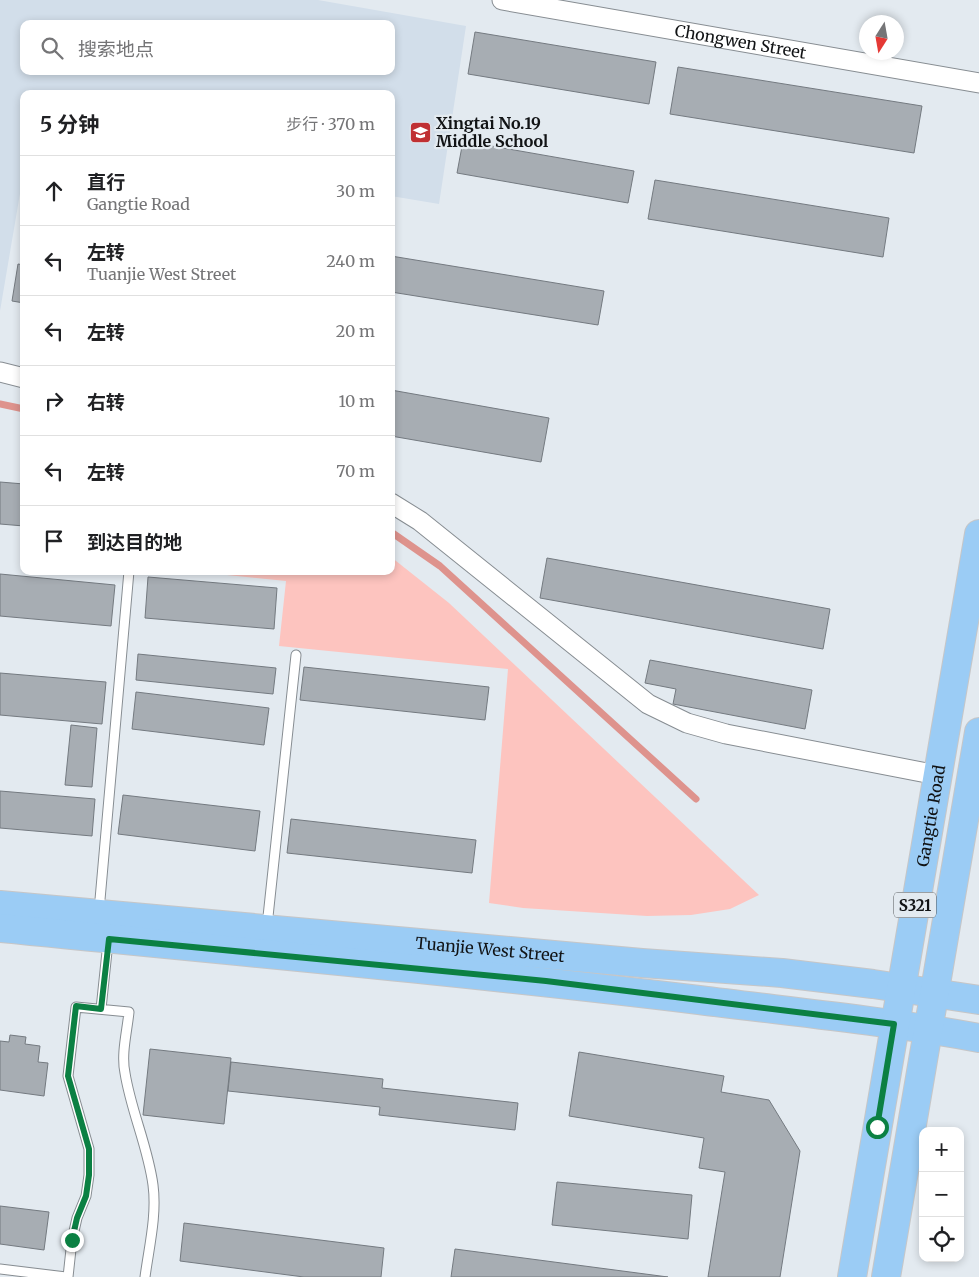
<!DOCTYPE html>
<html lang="zh">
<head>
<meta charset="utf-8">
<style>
  :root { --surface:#fff; --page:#f2f2f2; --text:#202124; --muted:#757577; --line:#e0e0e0 }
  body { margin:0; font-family:Merriweather,"Noto Sans SC",serif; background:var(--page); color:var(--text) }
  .controls { position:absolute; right:15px; bottom:15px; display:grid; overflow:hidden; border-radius:10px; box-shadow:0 2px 8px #0003 }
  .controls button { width:45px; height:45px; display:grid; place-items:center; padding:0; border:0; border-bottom:1px solid var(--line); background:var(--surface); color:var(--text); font:25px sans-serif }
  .compass { position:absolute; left:859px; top:15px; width:45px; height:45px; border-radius:50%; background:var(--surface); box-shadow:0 2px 8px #0003; rotate:191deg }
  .stop { position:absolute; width:15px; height:15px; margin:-11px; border:4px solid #0b8043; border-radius:50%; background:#fff }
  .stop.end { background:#0b8043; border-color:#fff; box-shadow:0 1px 5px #0008 }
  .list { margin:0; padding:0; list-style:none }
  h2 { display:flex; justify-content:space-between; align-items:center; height:65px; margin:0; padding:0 20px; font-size:21px }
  h2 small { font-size:16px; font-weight:400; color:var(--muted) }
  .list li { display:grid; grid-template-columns:32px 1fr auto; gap:15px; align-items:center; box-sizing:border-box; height:70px; padding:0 20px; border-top:1px solid var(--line) }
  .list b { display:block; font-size:19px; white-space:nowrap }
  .list p { margin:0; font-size:16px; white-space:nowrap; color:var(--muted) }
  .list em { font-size:16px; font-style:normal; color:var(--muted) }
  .icon { flex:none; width:28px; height:28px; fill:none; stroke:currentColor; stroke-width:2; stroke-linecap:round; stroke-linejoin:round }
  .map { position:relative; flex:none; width:979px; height:1277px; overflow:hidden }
  .search { position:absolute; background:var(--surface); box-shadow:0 2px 8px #0003; left:20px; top:20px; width:375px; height:55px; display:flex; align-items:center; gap:12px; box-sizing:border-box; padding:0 18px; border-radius:10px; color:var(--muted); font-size:19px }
  .panel { position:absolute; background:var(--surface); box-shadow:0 2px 8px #0003; left:20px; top:90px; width:375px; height:485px; border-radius:10px }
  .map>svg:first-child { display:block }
</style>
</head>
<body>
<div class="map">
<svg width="979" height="1277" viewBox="0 0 979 1277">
  <rect width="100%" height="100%" fill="#e3eaf0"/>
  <path fill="#d2deea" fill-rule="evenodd" d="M0,0H318L466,26L439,204L391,196V94H24V170L0,311ZM24,24H391V71H24Z"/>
  <path fill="#fdc4bf" d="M391,557L449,603L759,895L730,909L691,915L647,916L523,908L489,903L508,669L279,646L286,581L188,571H391Z"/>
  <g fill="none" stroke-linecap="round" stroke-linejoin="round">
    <path stroke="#de938d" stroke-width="7" d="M0,404L24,409
      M391,532L440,566L696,799"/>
  </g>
  <path fill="#a7adb3" stroke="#747a80" d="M475,32L656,62L649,104L468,74Z
    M678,67L922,106L914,153L670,114Z
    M463,141L634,171L628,203L457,173Z
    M655,180L889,218L883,257L648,219Z
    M391,256L604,291L598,325L391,292Z
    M18,264L24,265V303L12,301Z
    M391,390L549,418L541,462L391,436Z
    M0,482L24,484V526L0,524Z
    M547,558L830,609L823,649L540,598Z
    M0,574L115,585L111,626L0,616Z
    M148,577L277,588L274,629L145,618Z
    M138,654L276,668L273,694L136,680Z
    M650,660L812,690L805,729L673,704L676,689L645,683Z
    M304,667L489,687L485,720L300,700Z
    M0,673L106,682L102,724L0,715Z
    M136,692L269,708L264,745L132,729Z
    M71,725L97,728L92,787L65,785Z
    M0,791L95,799L92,836L0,828Z
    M123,795L260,811L255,851L118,834Z
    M291,819L476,840L472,873L287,853Z
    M10,1035L26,1037L25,1044L40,1046L38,1062L48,1063L44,1096L0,1090V1041L9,1042Z
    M150,1049L231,1058L224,1124L143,1115Z
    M579,1052L724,1076L721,1092L769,1100L800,1151L780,1277H708L725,1172L699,1168L704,1138L569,1116Z
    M231,1062L383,1079L382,1088L518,1103L515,1130L379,1115L380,1107L228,1091Z
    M557,1182L692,1195L688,1239L552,1225Z
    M0,1206L49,1212L44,1250L0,1244Z
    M184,1223L384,1248L381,1277H304L180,1261Z
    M455,1249L668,1277H451Z"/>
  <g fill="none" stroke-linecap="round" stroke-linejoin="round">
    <defs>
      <path id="lane" d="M99,911L129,571
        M267,926L296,655
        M101,1009L108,942
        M0,1269L66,1277
        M68,1277L72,1240L77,1218L86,1196L89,1175V1149L68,1076L76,1007L129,1012C127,1032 121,1054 125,1073C131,1111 148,1147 153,1185C157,1215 149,1247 145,1277"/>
      <g id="street">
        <path id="s1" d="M502,0L979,83"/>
        <path d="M0,372L24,378"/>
        <path d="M391,503L420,521L648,704L687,723L726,734L937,775"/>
      </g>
      <g id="primary">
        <path id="s2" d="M0,905L642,963L782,973L873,984L979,1000"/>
        <path d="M0,928C233,951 467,972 699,1000C793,1012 887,1021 979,1038"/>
        <path id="s3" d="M852,1277L979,534"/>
        <path d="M886,1277L979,732"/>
      </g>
    </defs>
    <use href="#lane" stroke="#878d92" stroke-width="11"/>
    <use href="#street" stroke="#878d92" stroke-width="21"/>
    <use href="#primary" stroke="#c6c6c7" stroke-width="30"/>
    <use href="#lane" stroke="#fff" stroke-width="9"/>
    <use href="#street" stroke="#fff" stroke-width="19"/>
    <use href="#primary" stroke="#9bccf5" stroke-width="28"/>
  </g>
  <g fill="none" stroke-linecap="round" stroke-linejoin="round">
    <path stroke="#0b8043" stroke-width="6" d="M72,1240L77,1218L86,1196L89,1175V1149L68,1076L76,1006L101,1009L109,939L546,981L894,1024L877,1127"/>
  </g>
  <defs>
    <symbol id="school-square" viewBox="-11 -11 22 22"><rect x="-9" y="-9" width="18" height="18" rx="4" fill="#c03033" stroke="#e3eaf0"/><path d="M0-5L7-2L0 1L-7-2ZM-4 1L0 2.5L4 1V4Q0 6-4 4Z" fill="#fff"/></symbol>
  </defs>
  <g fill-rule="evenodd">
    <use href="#school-square" x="408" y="120" width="25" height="25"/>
  </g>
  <g text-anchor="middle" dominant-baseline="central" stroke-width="4.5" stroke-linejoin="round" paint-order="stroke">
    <rect fill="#e3eaf0" stroke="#505457" stroke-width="1" x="894" y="892.5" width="42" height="25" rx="4"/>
    <g font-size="15" font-weight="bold" fill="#111315">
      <text x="915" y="905">S321</text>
    </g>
    <g font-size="16" fill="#111315" stroke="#e3eaf0">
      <text stroke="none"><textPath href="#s1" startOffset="242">Chongwen Street</textPath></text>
      <text stroke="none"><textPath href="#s3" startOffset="468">Gangtie Road</textPath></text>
      <text stroke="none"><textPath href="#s2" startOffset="492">Tuanjie West Street</textPath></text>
    </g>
    <g font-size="16" font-weight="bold" fill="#111315" stroke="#e3eaf0" text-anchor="start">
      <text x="436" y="123">Xingtai No.19<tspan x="436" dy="18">Middle School</tspan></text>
    </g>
  </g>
</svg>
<div class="controls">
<button>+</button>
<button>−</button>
<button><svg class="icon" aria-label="locate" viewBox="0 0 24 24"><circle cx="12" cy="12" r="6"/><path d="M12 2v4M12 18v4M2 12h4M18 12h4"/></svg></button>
</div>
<svg class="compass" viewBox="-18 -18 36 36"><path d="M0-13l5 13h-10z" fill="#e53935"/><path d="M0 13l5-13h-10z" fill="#757577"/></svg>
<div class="stop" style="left:877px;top:1127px"></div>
<div class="stop end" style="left:72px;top:1240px"></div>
<div class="search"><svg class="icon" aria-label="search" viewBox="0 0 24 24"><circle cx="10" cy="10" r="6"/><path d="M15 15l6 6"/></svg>搜索地点</div>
<section class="panel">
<h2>5 分钟<small>步行 · 370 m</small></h2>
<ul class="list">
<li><svg class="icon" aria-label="ahead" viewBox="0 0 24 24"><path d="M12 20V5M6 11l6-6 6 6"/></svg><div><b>直行</b><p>Gangtie Road</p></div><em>30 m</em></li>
<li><svg class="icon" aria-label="left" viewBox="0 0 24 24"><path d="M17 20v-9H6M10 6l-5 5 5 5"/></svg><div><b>左转</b><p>Tuanjie West Street</p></div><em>240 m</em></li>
<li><svg class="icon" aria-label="left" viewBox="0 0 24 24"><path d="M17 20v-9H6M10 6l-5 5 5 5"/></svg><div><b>左转</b></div><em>20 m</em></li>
<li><svg class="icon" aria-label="right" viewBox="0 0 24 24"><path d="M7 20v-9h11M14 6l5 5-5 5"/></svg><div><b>右转</b></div><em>10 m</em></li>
<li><svg class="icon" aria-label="left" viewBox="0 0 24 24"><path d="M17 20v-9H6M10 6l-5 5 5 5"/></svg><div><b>左转</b></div><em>70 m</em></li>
<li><svg class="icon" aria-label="arrive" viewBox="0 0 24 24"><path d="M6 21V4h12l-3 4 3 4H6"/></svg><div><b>到达目的地</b></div></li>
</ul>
</section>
</div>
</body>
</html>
